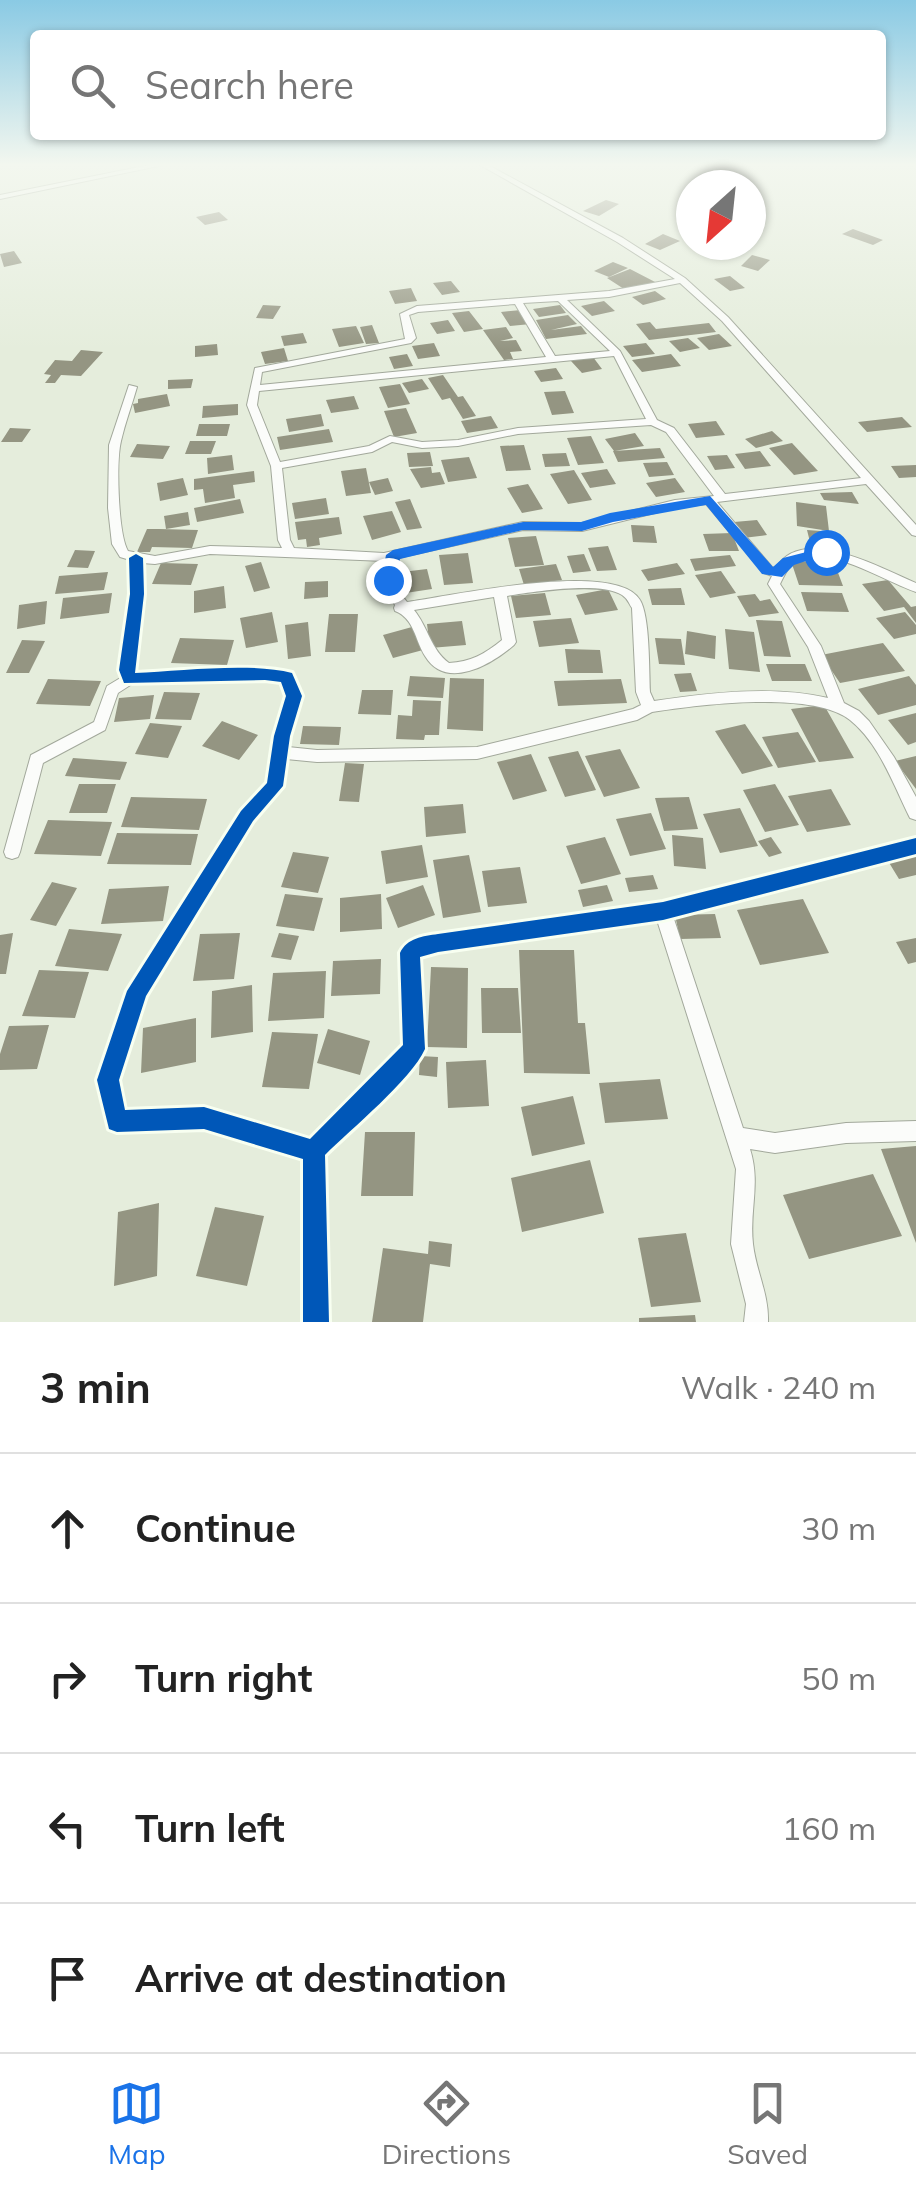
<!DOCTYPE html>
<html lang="en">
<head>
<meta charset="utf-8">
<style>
  :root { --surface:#fff; --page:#f2f2f2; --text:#222; --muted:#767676; --line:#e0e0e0; --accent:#1a73e8 }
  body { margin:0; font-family:Mulish,sans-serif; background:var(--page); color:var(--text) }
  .compass { position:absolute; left:676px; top:170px; width:90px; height:90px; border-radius:50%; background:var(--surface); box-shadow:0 2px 8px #0004; rotate:207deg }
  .stop { position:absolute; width:30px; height:30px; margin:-22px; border:8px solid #1a73e8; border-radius:50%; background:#fff }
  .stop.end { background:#1a73e8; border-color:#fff; box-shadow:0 2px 10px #0008 }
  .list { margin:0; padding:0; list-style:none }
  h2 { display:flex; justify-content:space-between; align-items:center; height:130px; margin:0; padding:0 40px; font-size:42px }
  h2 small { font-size:32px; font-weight:400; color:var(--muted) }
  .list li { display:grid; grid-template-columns:65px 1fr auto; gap:30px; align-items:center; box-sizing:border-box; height:150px; padding:0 40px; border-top:2px solid var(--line) }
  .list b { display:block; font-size:38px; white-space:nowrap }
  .list em { font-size:32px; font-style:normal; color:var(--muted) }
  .icon { flex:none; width:55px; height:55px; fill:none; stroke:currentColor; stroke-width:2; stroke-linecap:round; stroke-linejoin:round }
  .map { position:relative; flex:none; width:916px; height:1322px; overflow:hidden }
  .search { position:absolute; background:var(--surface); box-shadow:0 2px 8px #0004; left:30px; right:30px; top:30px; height:110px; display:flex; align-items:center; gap:25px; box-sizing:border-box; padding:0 35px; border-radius:10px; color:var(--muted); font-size:38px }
  .sheet { height:730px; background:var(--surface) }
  nav { display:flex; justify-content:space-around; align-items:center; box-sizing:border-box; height:140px; border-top:2px solid var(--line); background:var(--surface); font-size:28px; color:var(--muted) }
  nav a { display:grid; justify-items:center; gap:5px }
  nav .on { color:var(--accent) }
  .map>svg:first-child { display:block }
</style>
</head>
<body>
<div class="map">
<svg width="916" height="1322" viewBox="0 0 916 1322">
  <rect width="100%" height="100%" fill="#e5eddc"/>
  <path fill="#949582" d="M606,200L619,204L599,216L583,211Z
    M219,212L228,220L205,225L196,217Z
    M853,229L883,240L873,245L842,234Z
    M663,234L680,241L660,250L645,244Z
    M713,245H737L718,257L702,252Z
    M14,251L22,263L4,267L0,254Z
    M752,255L770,260L758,271L741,266Z
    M613,262L628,268L609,277L594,271Z
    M630,269L657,283L624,289L607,278Z
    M730,276L745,288L730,291L714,279Z
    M451,281L460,292L442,295L433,283Z
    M411,288L417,301L395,304L389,291Z
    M655,291L666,299L643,305L632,297Z
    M604,301L615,311L592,316L581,306Z
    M263,305L281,306L273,319L256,318Z
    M560,305L566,313L539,317L533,309Z
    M521,310L531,324L510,326L501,312Z
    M469,311L483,329L464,332L452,313Z
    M568,315L577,324L551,330L581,326L587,334L546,339L536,320Z
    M448,320L455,331L437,334L430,323Z
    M650,322L656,329L709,323L716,332L649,340L636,324Z
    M372,325L379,343L366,344L360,327Z
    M356,326L364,343L339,347L332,329Z
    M506,327L513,338L500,341L516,340L522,351L510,352L513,359L504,360L483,330Z
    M303,333L307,343L284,346L281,336Z
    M719,334L732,346L709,350L697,338Z
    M688,338L700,348L680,352L669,341Z
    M434,343L440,356L418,359L412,346Z
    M646,343L655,354L632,357L623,346Z
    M217,344L218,355L195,357V346Z
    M284,348L288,361L265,364L261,352Z
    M81,350L103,352L81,376L61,375L55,383H45L51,375L44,374L55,360L72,361Z
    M407,354L413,366L394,369L389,357Z
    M671,354L681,366L642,372L632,360Z
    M593,357L602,369L582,373L571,361Z
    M556,368L563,379L541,382L534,371Z
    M443,375L458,397L463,396L476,416L463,419L450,398L442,400L428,378Z
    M193,379L191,388L168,389V380Z
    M422,379L429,389L409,393L402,383Z
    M400,384L410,404L388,408L379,387Z
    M565,391L574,413L552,415L544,392Z
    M167,394L170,406L135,413L133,404L138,403V399Z
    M354,396L359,409L331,413L326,400Z
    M238,404V415L202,418L203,406Z
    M406,408L417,433L394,437L384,411Z
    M321,414L324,426L289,432L286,419Z
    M491,416L498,428L467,433L461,421Z
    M902,417L912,427L867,432L858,422Z
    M716,421L725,435L696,438L688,424Z
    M199,424H230L227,436H196Z
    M10,428L31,429L22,442H1Z
    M329,429L333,442L280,450L277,437Z
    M772,431L783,441L756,448L745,439Z
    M635,433L644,446L614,451L605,439Z
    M591,436L604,463L578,465L567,438Z
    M190,441H216L211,454H185Z
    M792,443L818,471L794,475L769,448Z
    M137,444L170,446L163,459L130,457Z
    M524,445L531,470L506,471L500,446Z
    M660,448L665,458L618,462L613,451Z
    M760,451L771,466L745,469L735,454Z
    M430,452L433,466L409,467L407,453Z
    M566,453L570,466L545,467L542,454Z
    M232,455L234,470L208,474L207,458Z
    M727,455L735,468L715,470L707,456Z
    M469,457L477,478L448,482L441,460Z
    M667,462L674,475L649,477L643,463Z
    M916,465V477L899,478L891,466Z
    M431,467L432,473L440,472L445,484L421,488L410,469Z
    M366,468L371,493L346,496L341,471Z
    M607,469L616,484L590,488L581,473Z
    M574,470L592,500L568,504L550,474Z
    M254,471L255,482L233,485L235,498L205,503L203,489L194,490V479Z
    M183,478L188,495L160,501L157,483Z
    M388,478L393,491L375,495L369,482Z
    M675,478L685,492L656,497L646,483Z
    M528,484L543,509L522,513L507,488Z
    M852,492L859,504L824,500L820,493Z
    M326,498L329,514L295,519L292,503Z
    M240,499L244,513L197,522L194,508Z
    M410,499L422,528L407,530L395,502Z
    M796,502L826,506L829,531L797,526Z
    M392,511L401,532L372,540L363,516Z
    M188,512L190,525L166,529L164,516Z
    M339,517L342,534L319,538L320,545L307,547L306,539L298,540L295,522Z
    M757,520L767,535L743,538L734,522Z
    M631,525L654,526L657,543L633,542Z
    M147,529H159L198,530L192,548L152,547L150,552H137Z
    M807,530L821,531L825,547L811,546Z
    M732,533L739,551H709L703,534Z
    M536,536L544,565L515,567L508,538Z
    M608,546L617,570L597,571L588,548Z
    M75,550L95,551L88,568L67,567Z
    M468,553L473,583L444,585L439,555Z
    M584,554L591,571L573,573L567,556Z
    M730,555L736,566L695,571L690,559Z
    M791,561L834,562L843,586L799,585Z
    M261,562L270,588L254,592L245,566Z
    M161,563L198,564L191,585L152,584Z
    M677,563L685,574L648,581L641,570Z
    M556,564L562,580L524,585L519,569Z
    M427,569L432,589L399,594L394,573Z
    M721,571L736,593L710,598L695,575Z
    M108,572L104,590L55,594L59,576Z
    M888,580L911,607L916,606V623L904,607L884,611L862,584Z
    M328,581V597L304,599L305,582Z
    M224,586L226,608L194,613V591Z
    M681,588L685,605H652L648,589Z
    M608,589L618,610L585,615L576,595Z
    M801,592L842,593L849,612L807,611Z
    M112,593L109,613L60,619L63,598Z
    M545,593L551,615L516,618L511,596Z
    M755,594L760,601L770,599L779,613L749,617L737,596Z
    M47,601L45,624L17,629L19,605Z
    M272,612L278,642L246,648L240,618Z
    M905,612L916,625V634L894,639L876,618Z
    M329,614H358L355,652H325Z
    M571,618L579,643L539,647L533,621Z
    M756,620L782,621L791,657L764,656Z
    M462,621L466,645L430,648L427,624Z
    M308,622L311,656L288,659L285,625Z
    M412,627L423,650L393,658L383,635Z
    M725,629L754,632L760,672L729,669Z
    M687,631L716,636L715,659L685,654Z
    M180,638L234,640L227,665L171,663Z
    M655,638L681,639L685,665L659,664Z
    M22,640L45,641L29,673H6Z
    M883,643L905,671L840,683L821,655Z
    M565,649L600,650L603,673H568Z
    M766,664H805L812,681H772Z
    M691,673L697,691L680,692L674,674Z
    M410,676L445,678L443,698L407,696Z
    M909,676L916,685V705L878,715L858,689Z
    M450,678L484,679L483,731L447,729Z
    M48,679L101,681L90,706L36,704Z
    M621,679L627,703L558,706L554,681Z
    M362,690H393L391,715L358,714Z
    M164,692L200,693L191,720L155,719Z
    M154,695L150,719L114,722L119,698Z
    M413,700L441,701L439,735H425L424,740L396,739L398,715L412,716Z
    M824,705L854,758L819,762L791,709Z
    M916,713V742L908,745L888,720Z
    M222,721L258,735L239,760L202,746Z
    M150,723L182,726L168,758L135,754Z
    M745,724L773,766L742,774L715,731Z
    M303,726L341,727L339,745L300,744Z
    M798,732L816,762L778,768L762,737Z
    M620,749L640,788L604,797L585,756Z
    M578,751L596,790L565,797L548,757Z
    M531,754L547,791L513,800L497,762Z
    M916,756V789L895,761Z
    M73,758L127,762L120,780L65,776Z
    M345,763L364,764L359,802L339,801Z
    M79,784H116L107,813H69Z
    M775,784L799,825L765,832L743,790Z
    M831,789L851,825L807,832L788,796Z
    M131,797L207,799L199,830L121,827Z
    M689,797L698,829L664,831L655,798Z
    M463,804L466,833L426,837L424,807Z
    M740,808L758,846L720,853L703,814Z
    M651,813L666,849L630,856L616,819Z
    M48,820L112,822L101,856L34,854Z
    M117,833L198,834L191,865L107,864Z
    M672,835L703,838L706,869L674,866Z
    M605,837L621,874L581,884L566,846Z
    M771,837L782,853L769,857L758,841Z
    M422,845L428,877L386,884L381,851Z
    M293,852L329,857L318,893L281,887Z
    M469,855L481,912L443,918L433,860Z
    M916,855V875L899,879L888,861Z
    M520,867L527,903L488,907L482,871Z
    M653,875L658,889L629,892L625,878Z
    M52,882L77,888L56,926L30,920Z
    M423,885L435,915L398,928L386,898Z
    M607,885L613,901L583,907L578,890Z
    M169,886L163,921L101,924L109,889Z
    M285,894L323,898L314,931L276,926Z
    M381,894L382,929L340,932V898Z
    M803,899L829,953L760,965L737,910Z
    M715,914L721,938L680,939L675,915Z
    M69,929L122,934L108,971L55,966Z
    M13,933L6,974H0V935Z
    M240,933L234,979L193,981L200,934Z
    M279,933L299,936L291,960L271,957Z
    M916,938V962L908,964L896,942Z
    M519,950H574L578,1023H585L590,1074L524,1073Z
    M381,959L380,994L331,996L333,961Z
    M431,967L468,968L467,1048L427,1047Z
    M39,970L89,972L75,1018L22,1016Z
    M326,971L324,1018L268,1021L273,973Z
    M252,985L253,1032L211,1038L212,991Z
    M481,988H518L521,1033H482Z
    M196,1018V1062L141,1073L143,1028Z
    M49,1025L37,1069L0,1070V1054L9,1026Z
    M328,1029L370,1041L360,1075L317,1063Z
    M272,1032L318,1034L309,1089L262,1087Z
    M420,1056L438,1057L437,1077L419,1075Z
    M486,1060L489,1106L448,1108L446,1062Z
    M660,1079L668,1119L605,1123L599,1083Z
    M573,1096L585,1144L532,1156L521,1107Z
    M365,1132H415L413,1196H361Z
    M916,1146V1243L881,1149Z
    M590,1160L604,1213L522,1232L511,1178Z
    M873,1174L902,1236L809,1259L783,1195Z
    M159,1203L157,1276L114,1286L118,1212Z
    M215,1207L264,1216L247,1286L196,1276Z
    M686,1233L701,1302L651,1307L638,1238Z
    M429,1241L452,1244L450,1267L430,1264L423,1322H372L383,1248L428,1254Z
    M695,1315L696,1322H639V1318Z"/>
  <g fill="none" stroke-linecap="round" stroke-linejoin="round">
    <defs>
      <path id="minor" d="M149,165H163L0,199V195Z
        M480,165H488L623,238L685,278L728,317L916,525V536L912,535L866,484L717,502L772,567L776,568C802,523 882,569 916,583V592C886,582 831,546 800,559C789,564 785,574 780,584L821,646L844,703L859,711L869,721L894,757L916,797V820L910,818C894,786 879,743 850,720C812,690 698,705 652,712L637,720L477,759L317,762L286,759L280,791L253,821L145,995L118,1080L125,1111L204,1108L311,1140L371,1082L404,1046L401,953C407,938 424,937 438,934L663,903L916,839V853L673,916L743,1128L775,1133L846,1123L916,1121V1141L846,1143L775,1153L750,1149C761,1184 749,1210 753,1244C756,1271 769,1294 768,1322H744L746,1304L731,1244L736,1169L657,920L438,952L424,954L419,957L424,1049C409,1081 351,1128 324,1155L328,1322H304V1158L204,1128L117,1131L110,1128L98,1080L128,991L241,811L268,783L275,736L287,696L282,682L265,679L132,684L118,693L105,730L43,763L20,852L18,857L12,859L6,857L4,852L31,755L94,722L107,686L122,677L120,670L131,594L130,560L120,557L112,544L108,508L109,445L129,385L137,387C132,405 125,423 121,441C116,461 118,534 128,551L155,556L210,546L282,548L278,540L271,466L247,405L255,368L405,339L400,314L417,306L609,291L675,279L617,242ZM680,283L722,321L861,478L725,494L674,428L657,420L620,351L567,300L609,297ZM558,301L610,351L555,356L523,303ZM515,304L546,357L260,385L262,372L411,343L416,338L409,315L418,312ZM614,356L646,419L518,428L458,440L422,442L390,436L369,446L280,462L257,405L259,391ZM651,425L666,432L714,496L675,500L582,523L523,522L384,553L294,548L290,540L282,468L372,452L392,442L422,448L458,446L518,434ZM706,504L764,573L772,576L768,584L808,647L828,698C772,685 710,693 654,701L650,692C649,671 650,616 640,600C616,559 451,596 407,602C395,588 393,576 398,558L523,530L582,531L675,508ZM210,554L385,561L383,585L395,605L394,608L395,611C414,618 415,640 425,656C446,691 491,665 514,645L516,642L507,596C532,592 600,581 622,595C628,599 628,602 632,608L636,692L641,705L633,709L477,747L317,750L288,747L301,696L292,673L265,669L135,673L143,594L142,563L155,564ZM494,597L502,640C485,654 470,662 449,663C431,650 428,627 414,610Z"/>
    </defs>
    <use href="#minor" stroke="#a2a89b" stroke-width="2"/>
    <use href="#minor" fill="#fbfcfa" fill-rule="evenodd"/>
    <defs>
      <path id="cycleway" d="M136,554L143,558L144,594L135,673C180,671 251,662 292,673L302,696L290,736L283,786L253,821L146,996L119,1080L125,1110L204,1107L310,1139L403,1045L400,953C407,938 423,936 438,934L663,902L916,838V854L663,920L438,952L420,957L425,1049C411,1080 351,1129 325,1155L329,1322H303V1159L204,1129L117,1132L109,1129L97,1080L127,991L241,811L267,783L274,736L286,696L281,682L265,680L124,683L119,670L130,594L129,558Z"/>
    </defs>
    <use href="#cycleway" stroke="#f8fff1" stroke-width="6"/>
    <use href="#cycleway" fill="#0057b8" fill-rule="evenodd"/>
  </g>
  <linearGradient id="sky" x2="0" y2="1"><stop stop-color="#8acae4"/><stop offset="0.47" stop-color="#f3f7ef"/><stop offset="1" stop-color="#f3f7ef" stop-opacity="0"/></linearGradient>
  <rect width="916" height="350" fill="url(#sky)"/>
  <path fill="#1a73e8" d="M710,496L773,567L783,558L826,547L833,552L794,565L782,577L762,574L706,505L613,522L582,531L523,530L400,559L394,584L381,580L386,555L393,550L523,522H581L610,513Z"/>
</svg>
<svg class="compass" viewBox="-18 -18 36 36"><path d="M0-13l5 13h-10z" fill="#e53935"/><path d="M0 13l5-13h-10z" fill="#767676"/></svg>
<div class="stop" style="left:826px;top:552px"></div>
<div class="stop end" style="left:388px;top:580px"></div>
<div class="search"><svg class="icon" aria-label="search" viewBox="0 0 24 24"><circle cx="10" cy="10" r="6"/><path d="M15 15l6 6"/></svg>Search here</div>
</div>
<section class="sheet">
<h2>3 min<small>Walk · 240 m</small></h2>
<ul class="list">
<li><svg class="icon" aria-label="ahead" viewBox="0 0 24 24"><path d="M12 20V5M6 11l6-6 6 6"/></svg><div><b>Continue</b></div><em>30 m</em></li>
<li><svg class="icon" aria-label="right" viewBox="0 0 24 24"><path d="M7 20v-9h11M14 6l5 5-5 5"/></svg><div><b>Turn right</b></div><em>50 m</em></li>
<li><svg class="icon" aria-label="left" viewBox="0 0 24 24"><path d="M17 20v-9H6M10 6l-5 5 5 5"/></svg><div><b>Turn left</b></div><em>160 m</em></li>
<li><svg class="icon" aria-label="arrive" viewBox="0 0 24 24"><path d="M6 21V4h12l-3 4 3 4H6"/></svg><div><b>Arrive at destination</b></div></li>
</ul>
</section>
<nav>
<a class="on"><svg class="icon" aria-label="map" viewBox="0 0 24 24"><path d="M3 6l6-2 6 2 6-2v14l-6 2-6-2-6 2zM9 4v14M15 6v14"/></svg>Map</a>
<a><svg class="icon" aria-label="directions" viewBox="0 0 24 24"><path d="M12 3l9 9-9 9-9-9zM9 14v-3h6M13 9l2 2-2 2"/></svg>Directions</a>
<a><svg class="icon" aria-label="saved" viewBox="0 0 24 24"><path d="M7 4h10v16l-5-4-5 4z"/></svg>Saved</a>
</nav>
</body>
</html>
